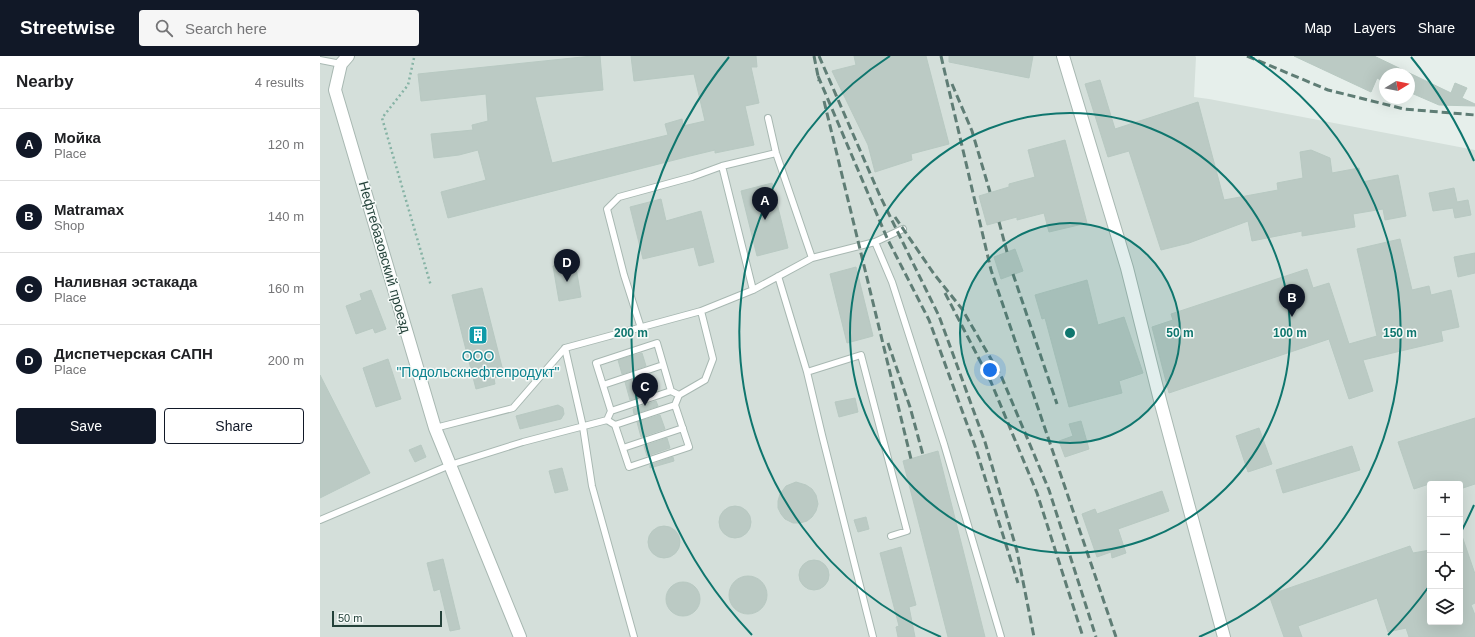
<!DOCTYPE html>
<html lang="en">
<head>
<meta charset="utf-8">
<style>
  :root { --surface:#fff; --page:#f6f6f6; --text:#202124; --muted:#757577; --line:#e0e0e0; --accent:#111827 }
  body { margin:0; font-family:Helvetica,sans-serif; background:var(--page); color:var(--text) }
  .controls { position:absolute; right:12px; bottom:12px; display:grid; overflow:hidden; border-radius:4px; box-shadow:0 4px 16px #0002 }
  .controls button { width:36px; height:36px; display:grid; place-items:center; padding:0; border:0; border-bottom:1px solid var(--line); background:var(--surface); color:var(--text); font:20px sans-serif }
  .compass { position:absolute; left:1059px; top:12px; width:36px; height:36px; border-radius:50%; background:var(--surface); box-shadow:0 4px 16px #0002; rotate:80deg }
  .scale { position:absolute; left:12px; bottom:10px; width:110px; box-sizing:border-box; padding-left:4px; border:2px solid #24423a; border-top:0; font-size:11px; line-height:14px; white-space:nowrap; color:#24423a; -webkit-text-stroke:3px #f7fbf9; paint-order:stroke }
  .you { position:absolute; left:670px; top:314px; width:14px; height:14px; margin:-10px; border:3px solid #fff; border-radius:50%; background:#1a73e8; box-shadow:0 0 0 6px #1a73e833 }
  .badge { display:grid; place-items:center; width:26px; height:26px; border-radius:50%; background:var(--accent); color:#fff; font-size:13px; font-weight:700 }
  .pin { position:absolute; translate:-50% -33px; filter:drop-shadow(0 1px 2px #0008) }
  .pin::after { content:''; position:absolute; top:21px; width:14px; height:12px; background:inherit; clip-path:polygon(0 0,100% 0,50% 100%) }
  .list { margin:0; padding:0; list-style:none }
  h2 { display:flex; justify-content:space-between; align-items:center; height:52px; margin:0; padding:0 16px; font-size:17px }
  h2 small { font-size:13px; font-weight:400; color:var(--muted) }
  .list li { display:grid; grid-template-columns:26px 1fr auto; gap:12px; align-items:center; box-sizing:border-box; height:72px; padding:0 16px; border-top:1px solid var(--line) }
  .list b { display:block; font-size:15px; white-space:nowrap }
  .list p { margin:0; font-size:13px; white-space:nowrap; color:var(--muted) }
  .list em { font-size:13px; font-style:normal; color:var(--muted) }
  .actions { display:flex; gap:8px; padding:12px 16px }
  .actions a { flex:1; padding:9px 0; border:1px solid var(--accent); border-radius:4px; text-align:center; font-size:14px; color:var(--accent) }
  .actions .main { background:var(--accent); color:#fff }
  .icon { flex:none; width:22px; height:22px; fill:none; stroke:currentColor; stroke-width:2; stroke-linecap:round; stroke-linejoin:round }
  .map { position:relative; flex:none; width:1155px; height:581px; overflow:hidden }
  header { display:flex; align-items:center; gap:24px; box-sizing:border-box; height:56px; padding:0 20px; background:var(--accent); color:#fff }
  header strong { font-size:19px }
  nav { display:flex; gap:22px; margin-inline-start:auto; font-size:14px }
  .search { width:280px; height:36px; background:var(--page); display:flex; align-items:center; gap:10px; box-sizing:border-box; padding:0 14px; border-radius:4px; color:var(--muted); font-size:15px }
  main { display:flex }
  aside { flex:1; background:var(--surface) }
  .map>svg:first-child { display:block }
</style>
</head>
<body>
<header>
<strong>Streetwise</strong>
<div class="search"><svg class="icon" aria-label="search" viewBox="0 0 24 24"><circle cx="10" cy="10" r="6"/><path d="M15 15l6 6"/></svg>Search here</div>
<nav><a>Map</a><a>Layers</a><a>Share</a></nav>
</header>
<main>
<aside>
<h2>Nearby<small>4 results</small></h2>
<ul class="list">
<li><span class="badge">A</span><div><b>Мойка</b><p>Place</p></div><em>120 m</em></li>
<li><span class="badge">B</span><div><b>Matramax</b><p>Shop</p></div><em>140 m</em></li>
<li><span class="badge">C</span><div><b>Наливная эстакада</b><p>Place</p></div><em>160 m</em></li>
<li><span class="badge">D</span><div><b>Диспетчерская САПН</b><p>Place</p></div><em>200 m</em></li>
</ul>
<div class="actions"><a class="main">Save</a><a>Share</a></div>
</aside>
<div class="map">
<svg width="1155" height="581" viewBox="0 0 1155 581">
  <rect width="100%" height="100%" fill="#e6efeb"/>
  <path fill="#d4dfda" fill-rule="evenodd" d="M0,0H875L876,1L874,41L889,43L1155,94V581H0ZM1110,428H1140V566H1110Z"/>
  <path fill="#bbcac4" stroke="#b8c9c2" d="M272,0H280L283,34L215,41L232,107L348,79L345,68L362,63L363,70L385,65L374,18L314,25L311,0H436L437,11H431L439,47L425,50L434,89L395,97V94L370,100L128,162L121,136L166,124L158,94L139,99L114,102L111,78L153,74L152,69L168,65L166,38L101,45L98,18Z
    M534,0H606L629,88L591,98L592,104L555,116L548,89L512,15L536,9Z
    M629,0H713L709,22L629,6Z
    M974,0H1054L1131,37L1135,27L1147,32L1142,42L1155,48V50L1119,49L1089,36V18H1065V26L1057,22L1051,36Z
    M780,24L795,73L878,46L904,144L958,134L957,127L983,122L980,96L991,94L1010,102L1012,117L1039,112L1042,126L1078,119L1086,160L1065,164L1063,153L1033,158L1035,171L982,180V175L932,185L928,165L869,187L841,194L809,95L788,101L765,28Z
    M745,84L767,167L729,176L724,157L697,164V161L667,169L659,140L689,131V128L715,121L708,94Z
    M452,127L468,192L437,200L421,135Z
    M1134,132L1137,146L1148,144L1151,159L1135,162L1133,152L1113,155L1109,137Z
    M341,143L346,165L381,155L394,206L379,210L374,191L323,203L310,151Z
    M1080,183L1092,234L1109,230L1111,239L1131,234L1139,271L1121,275L1123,285L1043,304L1053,335L1029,343L1009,283L849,337L832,271L853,264L851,258L987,213L993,232L1009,227L1029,288L1057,280L1037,193Z
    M695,193L703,215L681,223L674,201Z
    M1155,197V217L1138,221L1134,201Z
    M255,206L261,241L239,245L233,210Z
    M536,211L553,280L527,287L510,218Z
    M767,224L778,269L804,261L823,317L799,325L802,337L749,351L725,262L722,263L715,239Z
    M162,232L184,319L174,322L175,328L156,333L132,239Z
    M51,234L66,273L55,277L53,272L36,278L26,250L42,244L40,238Z
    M322,297L326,310L302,318L298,304Z
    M68,303L81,343L56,351L43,312Z
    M0,319L50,417L0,442Z
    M328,319L333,336L310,344L305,326Z
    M535,342L538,356L519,361L515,346Z
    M336,345L338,350L314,358L313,353Z
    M238,349L243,352L244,358L241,363L200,373L196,360Z
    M340,359L345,373L321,381L317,366Z
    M1155,362V428L1140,433V428H1109L1094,433L1078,386Z
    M761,365L769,393L745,401L739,385L753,380L749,368Z
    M939,372L952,408L928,416L916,380Z
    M347,382L350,392L327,400L324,390Z
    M101,389L106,401L95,406L89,394Z
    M1032,390L1040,414L963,437L956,414Z
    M618,395L665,581H628L583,405Z
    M353,401L354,405L330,412V409Z
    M242,412L248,434L235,437L229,415Z
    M476,426L486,429L492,433L496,439L498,448L496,455L492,461L487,465L480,467H473L465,463L461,458L458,452V445L460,438L466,430Z
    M842,435L849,455L798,473L806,497L792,502L791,496L777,501L762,458L775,453L777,458Z
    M399 466a16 16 0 1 1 32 0a16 16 0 1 1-32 0Z
    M546,461L549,473L538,476L534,464Z
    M328 486a16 16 0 1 1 32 0a16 16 0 1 1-32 0Z
    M1142,480L1155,518V547L1151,549L1155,559V581H1089L1086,572L1068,576L1057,542L978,570L982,581H964L949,539L1090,490L1093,497L1110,494V566H1140V481Z
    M581,491L596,549L589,551L595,581H578L576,571L579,570L560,497Z
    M123,503L140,573L130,575L120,533L114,535L107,507Z
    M479 519a15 15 0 1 1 30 0a15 15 0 1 1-30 0Z
    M409 539a19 19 0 1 1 38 0a19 19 0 1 1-38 0Z
    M346 543a17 17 0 1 1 34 0a17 17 0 1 1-34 0Z"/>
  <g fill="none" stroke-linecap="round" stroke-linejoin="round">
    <defs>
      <path id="lane" d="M0,4L21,8
        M402,110L433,234
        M555,186L583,173
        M492,202L555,186L572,226L624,388L681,581
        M458,220L487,316L541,299L587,475L571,480
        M321,272L304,219L287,153L299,141L372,121L402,110L456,97
        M245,292L263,371L272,430L314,581
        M487,316L502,379L553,581
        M283,329L343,309
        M291,355L351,335
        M287,364L291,355L276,307L337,287L351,335L359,339
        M295,369L355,349
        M115,372L193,352L245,292L381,255L433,234L492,202L456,97L448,62
        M303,392L363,372
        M0,464L130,409L203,386L287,364L295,369L309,411L369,391L355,349L359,339L385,324L393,303L381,255"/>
      <path id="street" d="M28,0L21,8L15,34L115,372L200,581
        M743,0L807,212L841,348L904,581"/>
    </defs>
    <use href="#lane" stroke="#a8b8b2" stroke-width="8"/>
    <use href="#street" stroke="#a8b8b2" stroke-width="14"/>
    <path stroke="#86b3a5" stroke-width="2.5" stroke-dasharray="2 3" stroke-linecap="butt" d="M94,2L88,29L62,62L111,230"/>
    <use href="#lane" stroke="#fff" stroke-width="6"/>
    <use href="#street" stroke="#fff" stroke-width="12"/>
    <path stroke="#5f7d75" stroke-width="3" stroke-dasharray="8 4" stroke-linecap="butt" d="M494,0L499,25
      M499,0L560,140L619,260L665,386L697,495L714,581
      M621,0L671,214L796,581
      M927,0L1008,34L1084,53L1155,59
      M498,20L567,182L609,264L655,390L698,527
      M632,28L652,75L670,136
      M504,45L591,403
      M575,161L614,218L642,253L682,322L729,434L776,581
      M679,166L687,196
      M693,218L737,348
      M625,237L671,326L717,437L763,581
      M568,287L590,351L603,399"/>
  </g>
  <circle cx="750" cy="277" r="110" fill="#0f766e" fill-opacity=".12"/>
  <g fill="none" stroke="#0f766e" stroke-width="2">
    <circle cx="750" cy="277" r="110"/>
    <circle cx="750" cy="277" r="220"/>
    <path d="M621 581A330 330 0 0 1 570 0M930 0A330 330 0 0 1 879 581"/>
    <path d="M1154 449A439 439 0 0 1 1141 476M1110 529A439 439 0 0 1 1068 579M432 579A439 439 0 0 1 409 1M1091 1A439 439 0 0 1 1154 105"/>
  </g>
  <defs>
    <symbol id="building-square" viewBox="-11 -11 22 22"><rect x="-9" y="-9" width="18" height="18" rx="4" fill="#0f9aa8" stroke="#f7fbf9"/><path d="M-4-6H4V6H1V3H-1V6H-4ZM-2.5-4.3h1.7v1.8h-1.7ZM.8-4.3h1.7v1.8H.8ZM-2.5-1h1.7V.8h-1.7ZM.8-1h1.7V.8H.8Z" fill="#fff"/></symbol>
  </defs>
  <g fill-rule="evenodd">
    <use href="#building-square" x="147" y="268" width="22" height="22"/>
  </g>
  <g text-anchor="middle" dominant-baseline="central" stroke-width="3" stroke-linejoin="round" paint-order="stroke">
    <g font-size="14" fill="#24423a" stroke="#f7fbf9">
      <text transform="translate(65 201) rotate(74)">Нефтебазовский проезд</text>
    </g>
    <g font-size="14" fill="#0d838f" stroke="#f7fbf9">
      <text x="158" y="300">ООО<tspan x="158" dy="16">"Подольскнефтепродукт"</tspan></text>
    </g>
  </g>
  <circle cx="750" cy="277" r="6" fill="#0f766e" stroke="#f7fbf9" stroke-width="2"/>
  <g font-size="12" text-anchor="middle" font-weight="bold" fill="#0f766e" stroke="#f7fbf9" stroke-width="3" stroke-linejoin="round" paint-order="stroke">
    <text x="860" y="281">50 m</text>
    <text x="970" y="281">100 m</text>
    <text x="1080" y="281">150 m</text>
    <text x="311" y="281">200 m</text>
  </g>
</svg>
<div class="controls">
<button>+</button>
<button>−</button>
<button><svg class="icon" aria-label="locate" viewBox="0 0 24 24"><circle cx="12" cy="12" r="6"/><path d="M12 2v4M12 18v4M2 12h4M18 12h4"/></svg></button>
<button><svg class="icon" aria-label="layers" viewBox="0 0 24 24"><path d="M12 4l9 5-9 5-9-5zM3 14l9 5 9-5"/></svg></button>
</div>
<svg class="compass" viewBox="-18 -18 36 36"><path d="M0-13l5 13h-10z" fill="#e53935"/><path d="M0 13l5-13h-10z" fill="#757577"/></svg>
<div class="scale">50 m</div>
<div class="you"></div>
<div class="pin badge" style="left:445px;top:164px">A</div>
<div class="pin badge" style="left:972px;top:261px">B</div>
<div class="pin badge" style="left:325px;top:350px">C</div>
<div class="pin badge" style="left:247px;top:226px">D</div>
</div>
</main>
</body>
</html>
